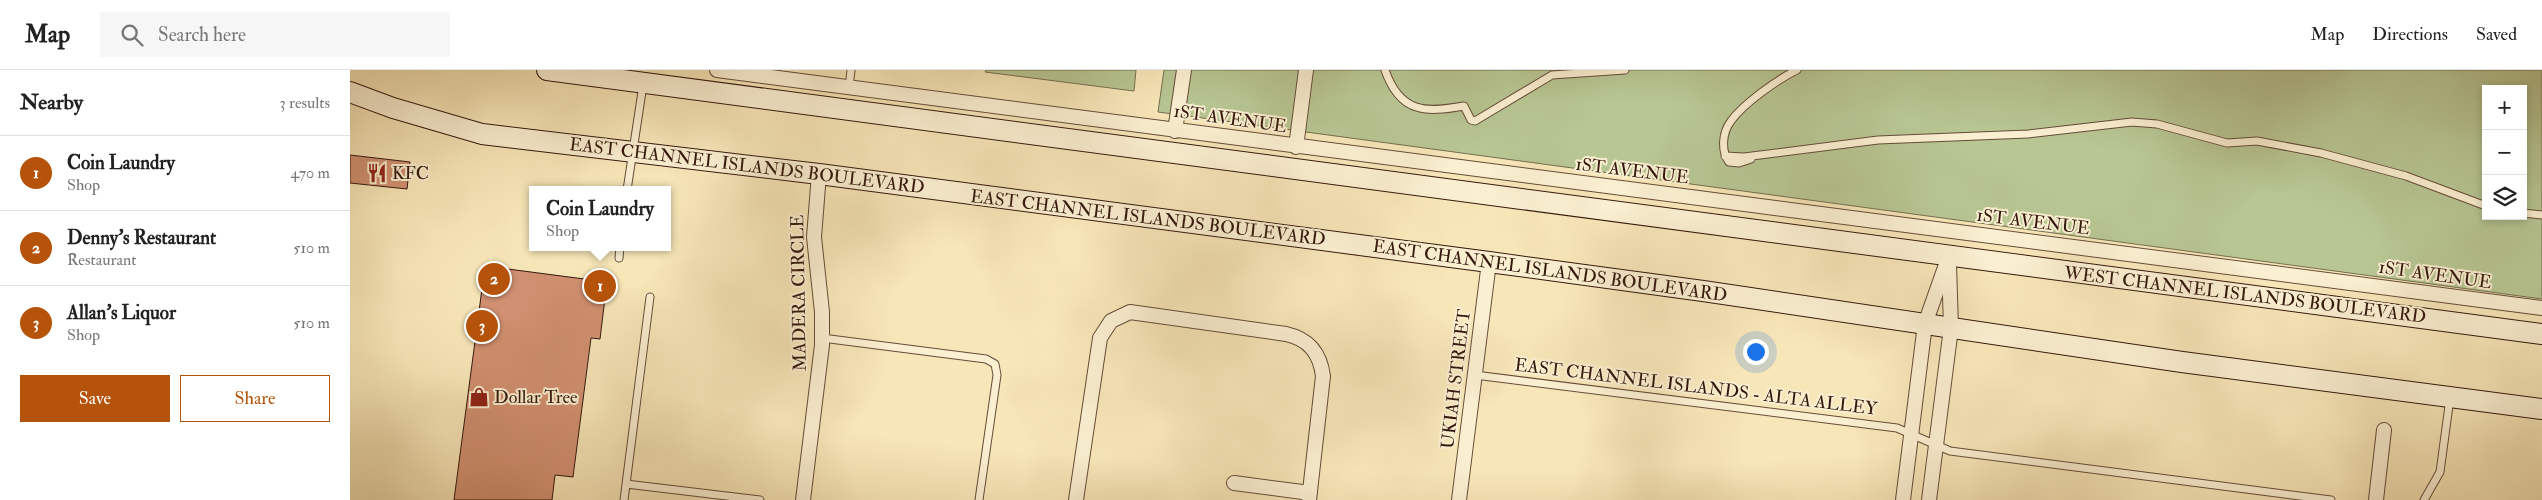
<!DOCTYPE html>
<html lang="en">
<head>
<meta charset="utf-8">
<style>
  :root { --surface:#fff; --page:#f6f6f6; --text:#222; --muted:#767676; --line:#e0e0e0; --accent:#b45309 }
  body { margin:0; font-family:"IM FELL Double Pica",serif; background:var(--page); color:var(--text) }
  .controls { position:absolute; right:15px; top:15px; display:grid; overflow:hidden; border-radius:0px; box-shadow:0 2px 8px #0003 }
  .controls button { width:45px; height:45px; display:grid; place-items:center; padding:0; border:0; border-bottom:1px solid var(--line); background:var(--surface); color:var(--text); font:25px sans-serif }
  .you { position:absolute; left:1405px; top:281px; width:18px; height:18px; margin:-12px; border:4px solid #fff; border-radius:50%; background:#1a73e8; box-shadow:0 0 0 8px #1a73e833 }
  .badge { display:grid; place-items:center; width:32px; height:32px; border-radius:50%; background:var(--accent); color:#fff; font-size:16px; font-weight:700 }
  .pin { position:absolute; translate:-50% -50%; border:2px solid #fff; box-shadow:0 1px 5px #0006 }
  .popup { position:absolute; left:179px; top:116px; width:142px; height:65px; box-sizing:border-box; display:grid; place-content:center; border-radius:0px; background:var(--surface); filter:drop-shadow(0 1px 4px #0005); font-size:16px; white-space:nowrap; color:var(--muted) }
  .popup b { font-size:19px; color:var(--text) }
  .popup::after { content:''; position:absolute; left:50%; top:100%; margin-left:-10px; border:10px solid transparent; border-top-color:var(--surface) }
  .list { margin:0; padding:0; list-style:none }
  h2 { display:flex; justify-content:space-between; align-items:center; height:65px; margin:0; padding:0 20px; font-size:21px }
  h2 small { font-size:16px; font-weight:400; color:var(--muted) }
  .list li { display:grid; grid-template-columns:32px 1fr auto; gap:15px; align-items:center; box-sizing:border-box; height:75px; padding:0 20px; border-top:1px solid var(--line) }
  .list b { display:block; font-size:19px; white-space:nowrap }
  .list p { margin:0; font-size:16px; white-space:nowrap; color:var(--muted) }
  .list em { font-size:16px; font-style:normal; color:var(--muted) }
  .actions { display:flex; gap:10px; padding:15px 20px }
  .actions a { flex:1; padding:11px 0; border:1px solid var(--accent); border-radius:0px; text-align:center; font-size:18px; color:var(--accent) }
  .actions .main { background:var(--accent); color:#fff }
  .icon { flex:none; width:28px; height:28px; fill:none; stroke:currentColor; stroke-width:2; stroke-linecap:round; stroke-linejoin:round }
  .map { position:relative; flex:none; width:2192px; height:430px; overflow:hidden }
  header { display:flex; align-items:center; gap:30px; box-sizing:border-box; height:70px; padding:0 25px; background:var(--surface); border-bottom:1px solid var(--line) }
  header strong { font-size:24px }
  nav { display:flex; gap:28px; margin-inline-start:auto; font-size:18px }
  .search { width:350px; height:45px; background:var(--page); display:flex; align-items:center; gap:12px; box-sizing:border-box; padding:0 18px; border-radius:0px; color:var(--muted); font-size:19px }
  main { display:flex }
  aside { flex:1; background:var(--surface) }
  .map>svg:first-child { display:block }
</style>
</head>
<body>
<header>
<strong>Map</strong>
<div class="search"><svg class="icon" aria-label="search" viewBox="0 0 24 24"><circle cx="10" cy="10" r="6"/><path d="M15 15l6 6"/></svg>Search here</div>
<nav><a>Map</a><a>Directions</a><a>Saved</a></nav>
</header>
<main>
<aside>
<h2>Nearby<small>3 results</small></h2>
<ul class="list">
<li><span class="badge">1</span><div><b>Coin Laundry</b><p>Shop</p></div><em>470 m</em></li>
<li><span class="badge">2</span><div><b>Denny's Restaurant</b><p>Restaurant</p></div><em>510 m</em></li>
<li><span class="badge">3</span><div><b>Allan's Liquor</b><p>Shop</p></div><em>510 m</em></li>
</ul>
<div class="actions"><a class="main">Save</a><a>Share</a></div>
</aside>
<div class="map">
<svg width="2192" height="430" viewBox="0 0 2192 430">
  <rect width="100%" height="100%" fill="#f7e6b8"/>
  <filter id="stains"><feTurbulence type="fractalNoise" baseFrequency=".004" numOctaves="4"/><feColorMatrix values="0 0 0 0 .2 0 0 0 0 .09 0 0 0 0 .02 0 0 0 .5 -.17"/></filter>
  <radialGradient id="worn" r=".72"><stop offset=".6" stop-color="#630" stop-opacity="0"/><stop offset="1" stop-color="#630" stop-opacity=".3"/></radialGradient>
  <path fill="#b7c693" stroke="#766f50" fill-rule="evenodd" d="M636,0H786L784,21L635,2Z
    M814,0H2192V229L808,42ZM2136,19H2173V146H2136Z"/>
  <path fill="#d19071" stroke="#35180d" d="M0,85L60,92L57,119L0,113Z
    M135,196L257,212L250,269L241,268L223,407L205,405L202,430H104Z"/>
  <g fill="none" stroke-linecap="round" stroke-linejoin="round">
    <defs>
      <path id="service" d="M1035,0C1050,43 1075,43 1114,36L1121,50L1125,51L1202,5L1275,0
        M499,18L501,0
        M1375,86L1394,87L1528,70L1678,64L1782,52L1807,54L1877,73L1907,71L1971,83L2056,106L2136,136
        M1401,89L1389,93L1379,92C1371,81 1372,63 1381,51C1393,34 1428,9 1447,0
        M277,120L293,15
        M2173,143L2192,145
        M269,188L270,177
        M472,268L636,289L645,294L647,305L629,430
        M1125,305L1547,358L1600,381L1981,430
        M276,414L410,430
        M274,430L300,227
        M2074,430L2090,402L2100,328"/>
      <path id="minor" d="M367,0L2192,238
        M825,61L834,0
        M946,77L956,0
        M884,413L960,423
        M453,430L472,275V242L464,167L469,104
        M726,430L750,268L761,251L780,242L936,264C959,269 970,283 973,306L959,430
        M1109,430L1139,192
        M1553,430L1575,254L1599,186
        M1579,430L1601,258L1599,194
        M2026,430L2034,360"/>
      <path id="secondary" d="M197,0L2192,264
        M0,22L43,38L132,64L469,104L1139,192L1353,221L1832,292L2192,339"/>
    </defs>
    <use href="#service" stroke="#664c38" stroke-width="9"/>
    <use href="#minor" stroke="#664c38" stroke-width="16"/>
    <use href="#secondary" stroke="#35180d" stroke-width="22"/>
    <use href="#service" stroke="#faefd1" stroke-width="7"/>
    <use href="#minor" stroke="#faefd1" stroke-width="14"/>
    <use href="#secondary" stroke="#faefd1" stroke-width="20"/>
  </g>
  <defs>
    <symbol id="restaurant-bare" viewBox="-9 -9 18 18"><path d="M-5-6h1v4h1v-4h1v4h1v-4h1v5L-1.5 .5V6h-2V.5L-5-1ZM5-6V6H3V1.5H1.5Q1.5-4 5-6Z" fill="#8f2418" stroke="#faefd1" stroke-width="2.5" paint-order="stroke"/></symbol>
    <symbol id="shop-bare" viewBox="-9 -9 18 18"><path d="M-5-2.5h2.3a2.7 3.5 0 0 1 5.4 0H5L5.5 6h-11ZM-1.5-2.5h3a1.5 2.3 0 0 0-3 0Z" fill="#8f2418" stroke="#faefd1" stroke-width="2.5" paint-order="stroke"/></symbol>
  </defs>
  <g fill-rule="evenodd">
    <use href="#restaurant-bare" x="13" y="89" width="28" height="28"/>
    <use href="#shop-bare" x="115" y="313" width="28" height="28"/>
  </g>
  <g text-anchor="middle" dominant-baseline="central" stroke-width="4" stroke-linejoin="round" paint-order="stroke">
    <g font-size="18" fill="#35180d" stroke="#faefd1">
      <text transform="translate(880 49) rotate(8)">1ST AVENUE</text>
      <text transform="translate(397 96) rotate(7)">EAST CHANNEL ISLANDS BOULEVARD</text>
      <text transform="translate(1282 101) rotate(7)">1ST AVENUE</text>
      <text transform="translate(798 148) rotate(7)">EAST CHANNEL ISLANDS BOULEVARD</text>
      <text transform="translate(1683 152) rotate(7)">1ST AVENUE</text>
      <text transform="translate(1200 201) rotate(8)">EAST CHANNEL ISLANDS BOULEVARD</text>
      <text transform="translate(2085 205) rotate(8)">1ST AVENUE</text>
      <text transform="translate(449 223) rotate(-91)">MADERA CIRCLE</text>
      <text transform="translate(1895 225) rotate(7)">WEST CHANNEL ISLANDS BOULEVARD</text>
      <text transform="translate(1106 309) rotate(-83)">UKIAH STREET</text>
      <text transform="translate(1346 317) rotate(7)">EAST CHANNEL ISLANDS - ALTA ALLEY</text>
    </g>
    <g font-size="18" fill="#35180d" stroke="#faefd1" text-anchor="start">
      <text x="42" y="103">KFC</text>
      <text x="144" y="327">Dollar Tree</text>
    </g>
  </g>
  <rect width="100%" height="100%" filter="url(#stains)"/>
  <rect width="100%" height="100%" fill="url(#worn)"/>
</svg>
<div class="controls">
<button>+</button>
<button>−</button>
<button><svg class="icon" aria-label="layers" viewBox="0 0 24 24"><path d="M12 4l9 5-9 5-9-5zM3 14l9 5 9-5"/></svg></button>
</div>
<div class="you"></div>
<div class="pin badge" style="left:250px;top:216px">1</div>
<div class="popup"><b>Coin Laundry</b>Shop</div>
<div class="pin badge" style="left:144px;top:209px">2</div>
<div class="pin badge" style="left:132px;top:256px">3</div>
</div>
</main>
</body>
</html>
